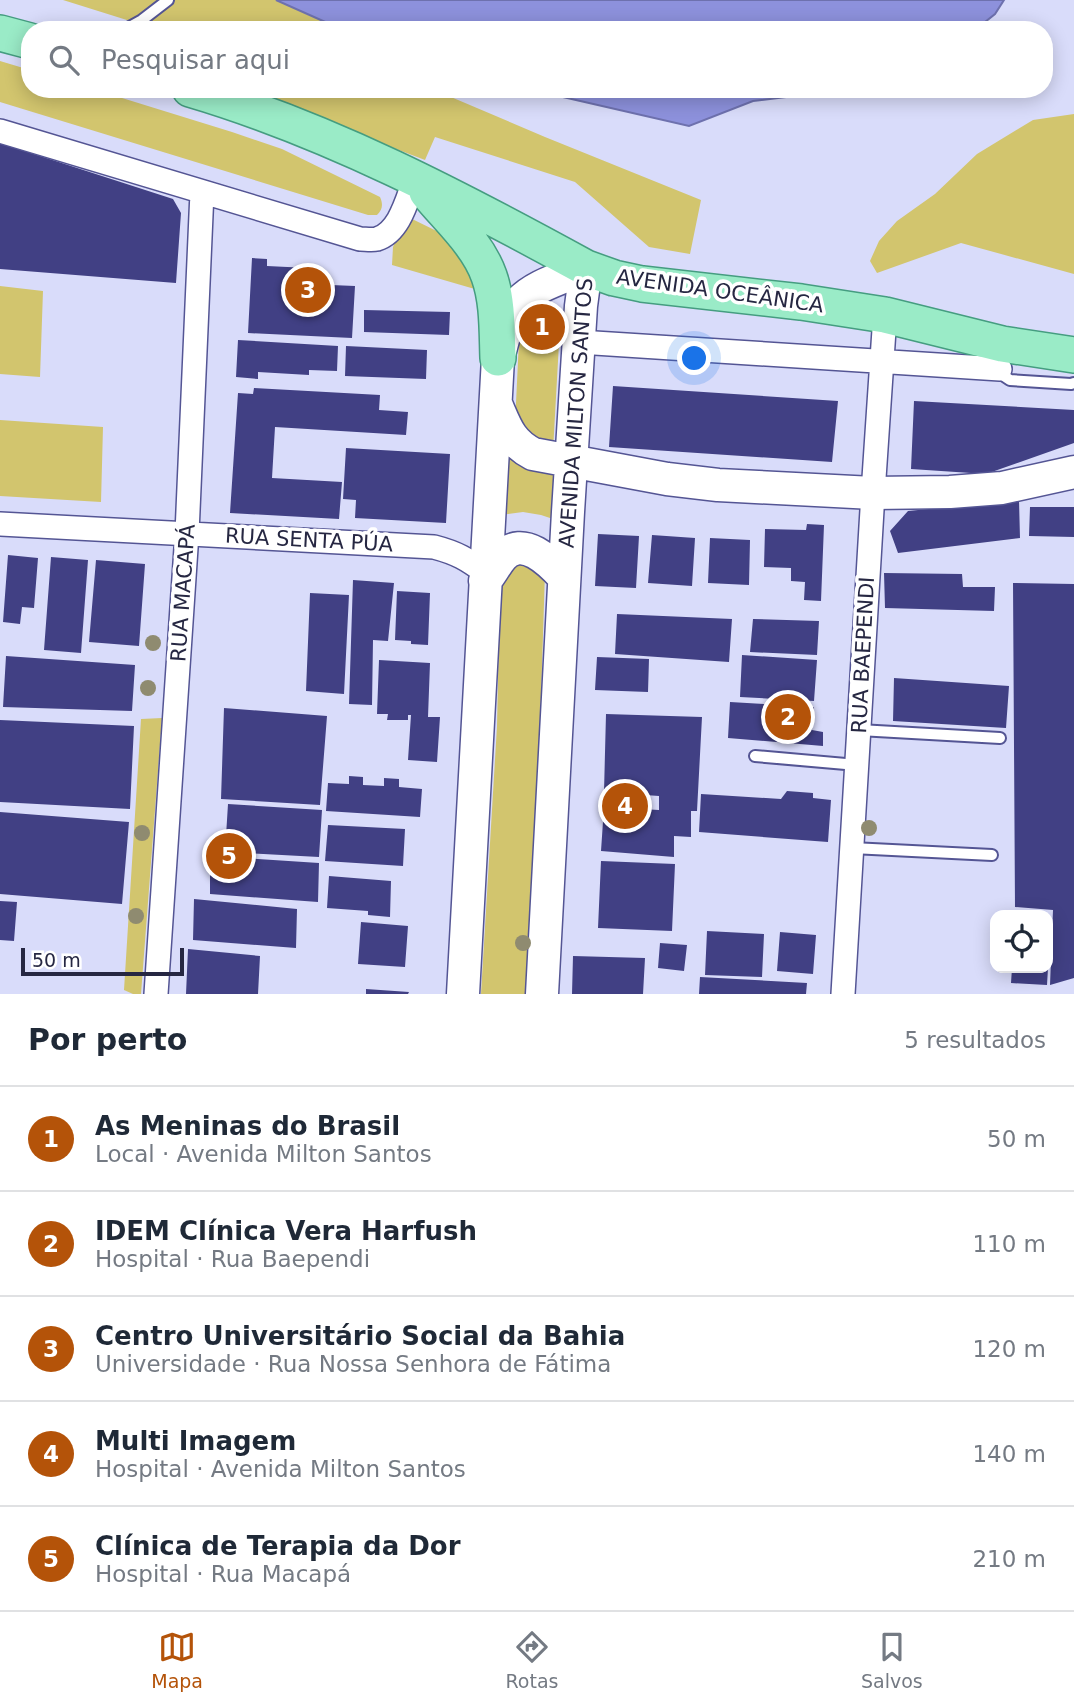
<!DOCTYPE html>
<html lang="pt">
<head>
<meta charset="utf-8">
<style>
  :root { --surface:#fff; --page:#f6f6f7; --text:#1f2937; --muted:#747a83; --line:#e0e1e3; --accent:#b45309 }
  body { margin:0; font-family:"DejaVu Sans",sans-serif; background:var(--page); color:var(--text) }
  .controls { position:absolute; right:21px; bottom:21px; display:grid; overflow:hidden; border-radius:14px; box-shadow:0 4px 18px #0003 }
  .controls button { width:63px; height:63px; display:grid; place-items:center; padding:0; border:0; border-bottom:2px solid var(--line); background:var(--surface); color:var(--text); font:35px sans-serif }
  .scale { position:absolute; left:21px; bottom:18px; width:163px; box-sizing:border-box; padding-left:7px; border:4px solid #262742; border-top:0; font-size:19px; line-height:24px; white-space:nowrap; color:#262742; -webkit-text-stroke:5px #fff; paint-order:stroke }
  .you { position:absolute; left:695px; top:359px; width:24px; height:24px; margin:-18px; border:5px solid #fff; border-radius:50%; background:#1a73e8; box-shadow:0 0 0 10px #1a73e833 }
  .badge { display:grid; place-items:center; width:46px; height:46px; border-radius:50%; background:var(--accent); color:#fff; font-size:23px; font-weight:700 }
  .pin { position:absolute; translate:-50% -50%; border:4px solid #fff; box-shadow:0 2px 7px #0006 }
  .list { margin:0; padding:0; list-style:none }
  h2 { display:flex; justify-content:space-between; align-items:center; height:91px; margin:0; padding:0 28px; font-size:30px }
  h2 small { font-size:23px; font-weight:400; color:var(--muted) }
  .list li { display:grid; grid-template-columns:46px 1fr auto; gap:21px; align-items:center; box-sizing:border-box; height:105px; padding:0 28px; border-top:2px solid var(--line) }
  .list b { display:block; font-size:26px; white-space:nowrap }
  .list p { margin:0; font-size:23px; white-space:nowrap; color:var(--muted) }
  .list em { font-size:23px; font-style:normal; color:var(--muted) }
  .icon { flex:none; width:38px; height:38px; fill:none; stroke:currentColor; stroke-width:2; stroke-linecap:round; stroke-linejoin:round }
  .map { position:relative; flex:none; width:1074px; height:994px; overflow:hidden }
  .search { position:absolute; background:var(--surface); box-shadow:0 4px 18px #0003; left:21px; right:21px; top:21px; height:77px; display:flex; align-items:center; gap:18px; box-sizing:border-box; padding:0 24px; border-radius:28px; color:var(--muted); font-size:26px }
  .sheet { height:616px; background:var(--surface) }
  nav { display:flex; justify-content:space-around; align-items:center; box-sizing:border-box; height:98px; border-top:2px solid var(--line); background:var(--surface); font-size:19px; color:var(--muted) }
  nav a { display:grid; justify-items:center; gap:4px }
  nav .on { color:var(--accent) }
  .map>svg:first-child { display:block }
</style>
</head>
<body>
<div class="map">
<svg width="1074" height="994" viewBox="0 0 1074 994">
  <rect width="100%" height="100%" fill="#d9dcfa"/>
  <path fill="#d2c56e" d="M63,0H276L332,25L348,30H136L130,21Z
    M0,61L30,70V89H93L232,132L282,149L380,197C383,204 383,209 377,215H368L0,102Z
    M238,89H453L451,97L545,137L701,200L690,254L649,247L575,182L435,137L425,160Z
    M1074,114V274L961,243L877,273L870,261L879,241L897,221L935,194L977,154L1033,120Z
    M406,216L457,241L485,292L392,265L393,247Z
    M0,286L43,291L40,377L0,374Z
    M546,313L555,316L560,325L553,451L515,424L519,340L538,316Z
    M0,420L103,427L101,502L0,496Z
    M506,446L559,473L556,520L541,515L523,512L501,515Z
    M523,560L545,572L533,950L530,994H481L497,726L500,583L503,568Z
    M162,718L141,994H133L124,990L141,719Z"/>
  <path fill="#8d91dc" stroke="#6e71ae" stroke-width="2" d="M276,0H1004L995,14L975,30H348L332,25Z
    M528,89H851L753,101L689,126Z"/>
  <path fill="#414084" d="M0,143L173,199L181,213L176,283L0,269Z
    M252,258L267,259V266L308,268L307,284L355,286L352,338L248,333Z
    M364,310L450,312L449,335L364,332Z
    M238,340L338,346L337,371L309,370V375L258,372V379L236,377Z
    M346,346L427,350L426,379L345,376Z
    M613,386L838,401L832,462L609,447Z
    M254,388L380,395L379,410L408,412L406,435L275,427L272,478L342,482L339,519L230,513L238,393L253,394Z
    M914,401L1074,410V443L986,474L911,469Z
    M346,448L450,454L446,523L355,518L356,500L343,499Z
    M1019,500L1020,538L898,553L890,531L908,511Z
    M1030,507H1074V537L1029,536Z
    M807,524L824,525L821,601L804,600L805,582L791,581V568L764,567L765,529L806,530Z
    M598,534L639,536L636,588L595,586Z
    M652,535L695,538L692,586L648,583Z
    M710,538L750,540L749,585L708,583Z
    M8,555L38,558L34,608L22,607L20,624L3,622Z
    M51,557L88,560L81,653L44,650Z
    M96,560L145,564L139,646L89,642Z
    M884,573L962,574L963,587H995L994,611L885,608Z
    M353,580L394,583L388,641L373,640L372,705L349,704Z
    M1013,583L1074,584V978L1050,985L1053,910L1015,907Z
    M397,591L430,593L428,645L411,644V641L395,640Z
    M310,593L349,595L344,694L306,691Z
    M617,614L732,619L729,662L615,654Z
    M753,619L819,621L817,655L750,652Z
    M742,655L817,660L814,701L740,697Z
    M6,656L135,665L132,711L3,707Z
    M597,657L649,659L648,692L595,690Z
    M379,660L430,663L428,717H440L437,762L408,760L411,715H408V720H387L388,714H377Z
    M894,678L1009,686L1006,728L893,721Z
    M730,702L814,707L812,730L823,732V746L728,738Z
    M224,708L327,716L320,805L221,799Z
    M606,714L702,717L697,811H691V837L674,836V857L601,851L604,807L659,810V796L604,792Z
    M0,720L134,726L130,809L0,802Z
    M349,776L363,777V785L384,786V778L399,779V787L422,789L420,817L326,811L328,783L349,784Z
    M787,791L813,793V798L831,800L828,842L699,832L701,794L781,799Z
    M228,804L322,810L319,857L225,852Z
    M0,812L129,822L122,904L0,894Z
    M328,825L405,829L403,866L325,861Z
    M210,856L319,863L318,902L210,894Z
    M601,861L675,864L672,931L598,928Z
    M329,876L391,881L390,917L368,915V911L327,908Z
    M194,899L297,909L296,948L193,940Z
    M0,901L17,902L14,941L0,940Z
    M361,922L408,926L405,967L358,964Z
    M707,931L764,934L762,977L705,975Z
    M780,932L816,935L813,974L777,971Z
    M660,943L687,945L684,971L658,968Z
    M188,949L260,956L258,994H186Z
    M573,956L645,958L643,994H572Z
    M1012,968H1048L1047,985L1011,983Z
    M700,977L807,983L806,994H699Z
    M366,989L409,992L408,994H366Z"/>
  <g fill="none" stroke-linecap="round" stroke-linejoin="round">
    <defs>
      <path id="lane" d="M124,30L142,20L168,0
        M1000,368L1004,376L1010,380L1071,384L1074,383
        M859,730L1000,738
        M755,756L857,765
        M852,848L992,855"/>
      <path id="street" d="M0,131L360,239C365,239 372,240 377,239C400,232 407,199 415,179
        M579,342L1000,369
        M0,524L434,547C457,553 467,559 486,573
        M156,994L187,533L202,192
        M843,994L873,493L885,315"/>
      <path id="secondary" d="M496,404C506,427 510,442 533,454L667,479L718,485L873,493L950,492L1002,488L1074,472
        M485,581C491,574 496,564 502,557C523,534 550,562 564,577
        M463,994L498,358C503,341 507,319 517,305C531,286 565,277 586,268
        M542,994L568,512L581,306L586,268"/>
      <path id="primary" d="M0,33L30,41
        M190,89C329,130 460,199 586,268L614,278L642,284L801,302L885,315L1002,344L1074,355
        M427,192C448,218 478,244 489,276C498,301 497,331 498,358"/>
    </defs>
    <use href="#lane" stroke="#545594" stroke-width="14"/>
    <use href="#street" stroke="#545594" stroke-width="26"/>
    <use href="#secondary" stroke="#545594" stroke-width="35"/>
    <use href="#primary" stroke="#459d80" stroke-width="38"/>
    <use href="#lane" stroke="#fff" stroke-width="10"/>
    <use href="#street" stroke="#fff" stroke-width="23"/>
    <use href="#secondary" stroke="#fff" stroke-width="32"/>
    <use href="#primary" stroke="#9aebc7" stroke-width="35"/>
  </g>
  <g fill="#8f8b70">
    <circle cx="153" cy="643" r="8"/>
    <circle cx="148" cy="688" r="8"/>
    <circle cx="869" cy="828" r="8"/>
    <circle cx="142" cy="833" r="8"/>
    <circle cx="136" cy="916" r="8"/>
    <circle cx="523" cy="943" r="8"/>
  </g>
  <g text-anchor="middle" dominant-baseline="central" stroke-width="7" stroke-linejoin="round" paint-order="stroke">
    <g font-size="21" fill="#262742" stroke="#fff">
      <text transform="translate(720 291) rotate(8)">AVENIDA OCEÂNICA</text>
      <text transform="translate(576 413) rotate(-86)">AVENIDA MILTON SANTOS</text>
      <text transform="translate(309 540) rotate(3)">RUA SENTA PÚA</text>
      <text transform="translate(183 593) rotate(-86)">RUA MACAPÁ</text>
      <text transform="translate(863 655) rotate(-87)">RUA BAEPENDI</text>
    </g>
  </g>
</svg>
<div class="controls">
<button><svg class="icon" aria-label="locate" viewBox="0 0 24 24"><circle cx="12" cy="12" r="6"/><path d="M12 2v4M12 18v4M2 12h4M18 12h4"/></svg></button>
</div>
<div class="scale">50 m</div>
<div class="you"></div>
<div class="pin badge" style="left:542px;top:327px">1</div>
<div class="pin badge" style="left:788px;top:717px">2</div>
<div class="pin badge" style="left:308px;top:290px">3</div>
<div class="pin badge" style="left:625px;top:806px">4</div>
<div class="pin badge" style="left:229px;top:856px">5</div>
<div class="search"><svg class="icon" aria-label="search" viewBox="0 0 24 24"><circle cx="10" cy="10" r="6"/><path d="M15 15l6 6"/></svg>Pesquisar aqui</div>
</div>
<section class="sheet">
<h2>Por perto<small>5 resultados</small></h2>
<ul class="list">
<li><span class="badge">1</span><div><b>As Meninas do Brasil</b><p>Local · Avenida Milton Santos</p></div><em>50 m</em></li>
<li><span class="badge">2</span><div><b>IDEM Clínica Vera Harfush</b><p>Hospital · Rua Baependi</p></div><em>110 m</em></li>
<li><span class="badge">3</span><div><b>Centro Universitário Social da Bahia</b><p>Universidade · Rua Nossa Senhora de Fátima</p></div><em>120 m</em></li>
<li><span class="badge">4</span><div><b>Multi Imagem</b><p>Hospital · Avenida Milton Santos</p></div><em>140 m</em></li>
<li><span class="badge">5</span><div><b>Clínica de Terapia da Dor</b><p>Hospital · Rua Macapá</p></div><em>210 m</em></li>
</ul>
</section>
<nav>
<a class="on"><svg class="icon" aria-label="map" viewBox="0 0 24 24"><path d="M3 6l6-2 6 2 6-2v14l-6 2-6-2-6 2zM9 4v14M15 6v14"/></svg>Mapa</a>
<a><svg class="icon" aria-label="directions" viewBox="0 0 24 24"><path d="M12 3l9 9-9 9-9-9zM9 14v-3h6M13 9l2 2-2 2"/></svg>Rotas</a>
<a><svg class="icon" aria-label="saved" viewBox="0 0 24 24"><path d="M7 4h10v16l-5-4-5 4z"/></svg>Salvos</a>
</nav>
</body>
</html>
